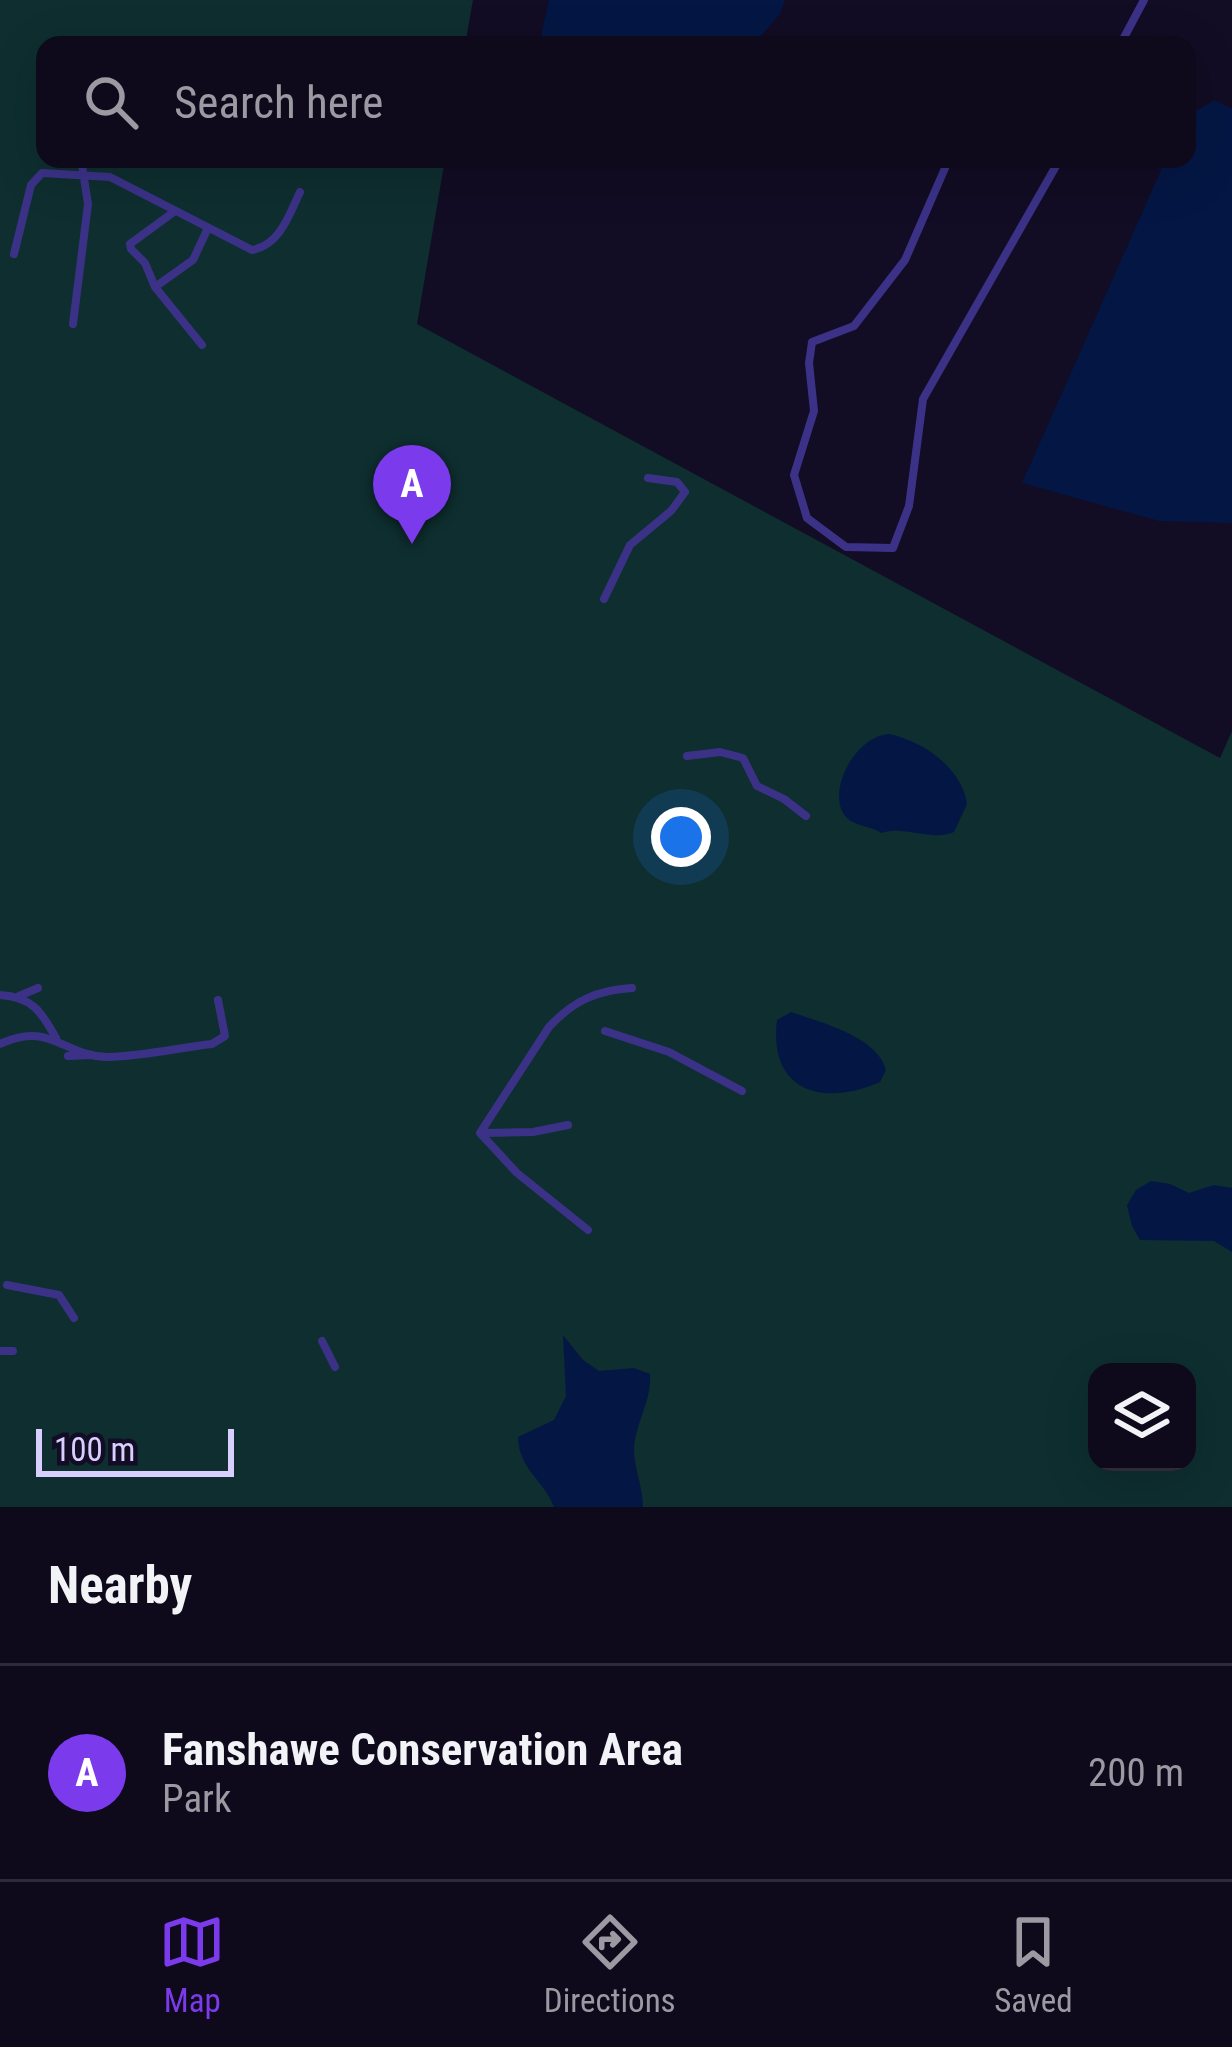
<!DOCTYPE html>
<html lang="en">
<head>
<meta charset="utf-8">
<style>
  :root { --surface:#0e091b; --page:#171224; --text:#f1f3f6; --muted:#9b9aa3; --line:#2e2a3a; --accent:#7c3aed }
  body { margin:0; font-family:"Roboto Condensed",sans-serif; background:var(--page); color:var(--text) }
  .controls { position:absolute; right:36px; bottom:36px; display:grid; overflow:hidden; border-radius:24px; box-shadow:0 12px 48px #0002 }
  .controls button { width:108px; height:108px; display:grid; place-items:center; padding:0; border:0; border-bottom:3px solid var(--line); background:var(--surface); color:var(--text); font:60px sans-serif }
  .scale { position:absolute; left:36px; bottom:30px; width:198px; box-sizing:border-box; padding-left:12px; border:6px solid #d8cfff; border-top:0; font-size:33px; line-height:42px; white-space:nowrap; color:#d8cfff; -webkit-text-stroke:9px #120c24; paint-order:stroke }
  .you { position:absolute; left:681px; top:837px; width:42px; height:42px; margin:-30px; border:9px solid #fff; border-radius:50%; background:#1a73e8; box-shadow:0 0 0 18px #1a73e833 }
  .badge { display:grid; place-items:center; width:78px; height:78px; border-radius:50%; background:var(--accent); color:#fff; font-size:39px; font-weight:700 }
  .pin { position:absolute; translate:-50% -99px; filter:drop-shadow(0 3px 6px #0008) }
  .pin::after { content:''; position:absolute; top:63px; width:42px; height:36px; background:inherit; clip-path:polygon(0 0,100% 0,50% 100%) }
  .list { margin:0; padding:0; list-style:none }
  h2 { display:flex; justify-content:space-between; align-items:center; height:156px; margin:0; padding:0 48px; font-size:51px }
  h2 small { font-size:39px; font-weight:400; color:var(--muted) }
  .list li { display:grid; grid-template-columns:78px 1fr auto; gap:36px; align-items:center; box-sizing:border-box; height:216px; padding:0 48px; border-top:3px solid var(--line) }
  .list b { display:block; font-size:45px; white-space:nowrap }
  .list p { margin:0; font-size:39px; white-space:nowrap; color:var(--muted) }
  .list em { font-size:39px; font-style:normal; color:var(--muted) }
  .icon { flex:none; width:66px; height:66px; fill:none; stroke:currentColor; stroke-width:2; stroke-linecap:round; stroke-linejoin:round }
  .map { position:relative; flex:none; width:1232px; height:1507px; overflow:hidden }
  .search { position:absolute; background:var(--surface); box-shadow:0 12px 48px #0002; left:36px; right:36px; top:36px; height:132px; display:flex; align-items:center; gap:30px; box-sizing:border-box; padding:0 42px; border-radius:24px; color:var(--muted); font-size:45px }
  .sheet { height:372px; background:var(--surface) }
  nav { display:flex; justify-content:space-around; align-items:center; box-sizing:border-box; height:168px; border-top:3px solid var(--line); background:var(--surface); font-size:33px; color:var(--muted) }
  nav a { display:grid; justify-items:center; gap:6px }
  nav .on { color:var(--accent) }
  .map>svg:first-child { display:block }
</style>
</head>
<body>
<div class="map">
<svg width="1232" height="1507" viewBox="0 0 1232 1507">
  <rect width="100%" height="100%" fill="#120c24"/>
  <path fill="#0e2e2f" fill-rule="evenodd" d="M0,0H473L465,45H45V159H445L417,324L1220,758L1232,731V1507H0ZM1097,1372H1187V1462H1097Z"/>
  <path fill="#041744" d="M549,0H785L780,14L753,45H543L542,31Z
    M1214,100L1232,109V523L1159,521L1022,483L1166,159H1187V117Z
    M889,734C923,741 962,768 967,804L954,832C930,842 906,825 881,833C870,825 855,827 846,817C825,793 855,736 889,734Z
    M791,1012C820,1022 878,1037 886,1070L880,1082C824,1107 768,1092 777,1020Z
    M1151,1181L1170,1184L1189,1193L1214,1185L1232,1188V1252L1214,1241L1140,1240L1132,1226L1127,1205L1136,1190Z
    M563,1335L583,1360L599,1371L634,1368L650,1374C652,1401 635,1423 634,1450C634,1468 643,1487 643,1507H554C544,1480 519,1470 518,1437L554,1420L566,1396Z"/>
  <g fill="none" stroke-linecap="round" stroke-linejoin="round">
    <path stroke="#3b3288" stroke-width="8" d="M1120,45L1144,0
      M40,67L45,79
      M949,159L905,260L854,326L812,342L809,363L814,411L794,475L807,518L846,547L893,548L909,506L923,399L1060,159
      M175,211L130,244L131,249L145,263L155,287L202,345
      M14,254L31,185L42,173L110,177L252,250C280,245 289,215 300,192
      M155,287L193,260L208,228
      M73,324L88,204L81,159
      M604,599L630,545L671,511L685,492L677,482L648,478
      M687,756L720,752L743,758L757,786L784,799L806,816
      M0,995C32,997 41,1011 56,1038
      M19,996L38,988
      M605,1031L669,1052L742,1091
      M0,1044C50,1020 64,1057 108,1057C143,1056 178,1048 212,1044L225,1036L218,1000
      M68,1056L91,1055
      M482,1133L533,1132L568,1125
      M588,1230L517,1173L480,1133L549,1027C573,1001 597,990 632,988
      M7,1285L59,1295L74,1318
      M322,1341L335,1367
      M0,1351H13"/>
  </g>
</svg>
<div class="controls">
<button><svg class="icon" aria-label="layers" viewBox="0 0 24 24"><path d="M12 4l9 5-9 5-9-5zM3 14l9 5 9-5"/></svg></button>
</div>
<div class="scale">100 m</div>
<div class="you"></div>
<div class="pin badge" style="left:412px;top:544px">A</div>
<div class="search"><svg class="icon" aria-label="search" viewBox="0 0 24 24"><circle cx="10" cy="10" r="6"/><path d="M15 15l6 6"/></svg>Search here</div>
</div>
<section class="sheet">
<h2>Nearby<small></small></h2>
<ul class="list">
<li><span class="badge">A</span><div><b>Fanshawe Conservation Area</b><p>Park</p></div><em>200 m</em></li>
</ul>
</section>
<nav>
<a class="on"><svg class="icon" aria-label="map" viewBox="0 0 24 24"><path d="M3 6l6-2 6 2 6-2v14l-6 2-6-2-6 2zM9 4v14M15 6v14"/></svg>Map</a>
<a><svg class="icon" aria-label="directions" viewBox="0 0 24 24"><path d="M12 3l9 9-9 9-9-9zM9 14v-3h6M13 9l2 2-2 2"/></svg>Directions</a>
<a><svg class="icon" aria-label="saved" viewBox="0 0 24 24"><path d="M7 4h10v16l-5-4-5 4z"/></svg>Saved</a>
</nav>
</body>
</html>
